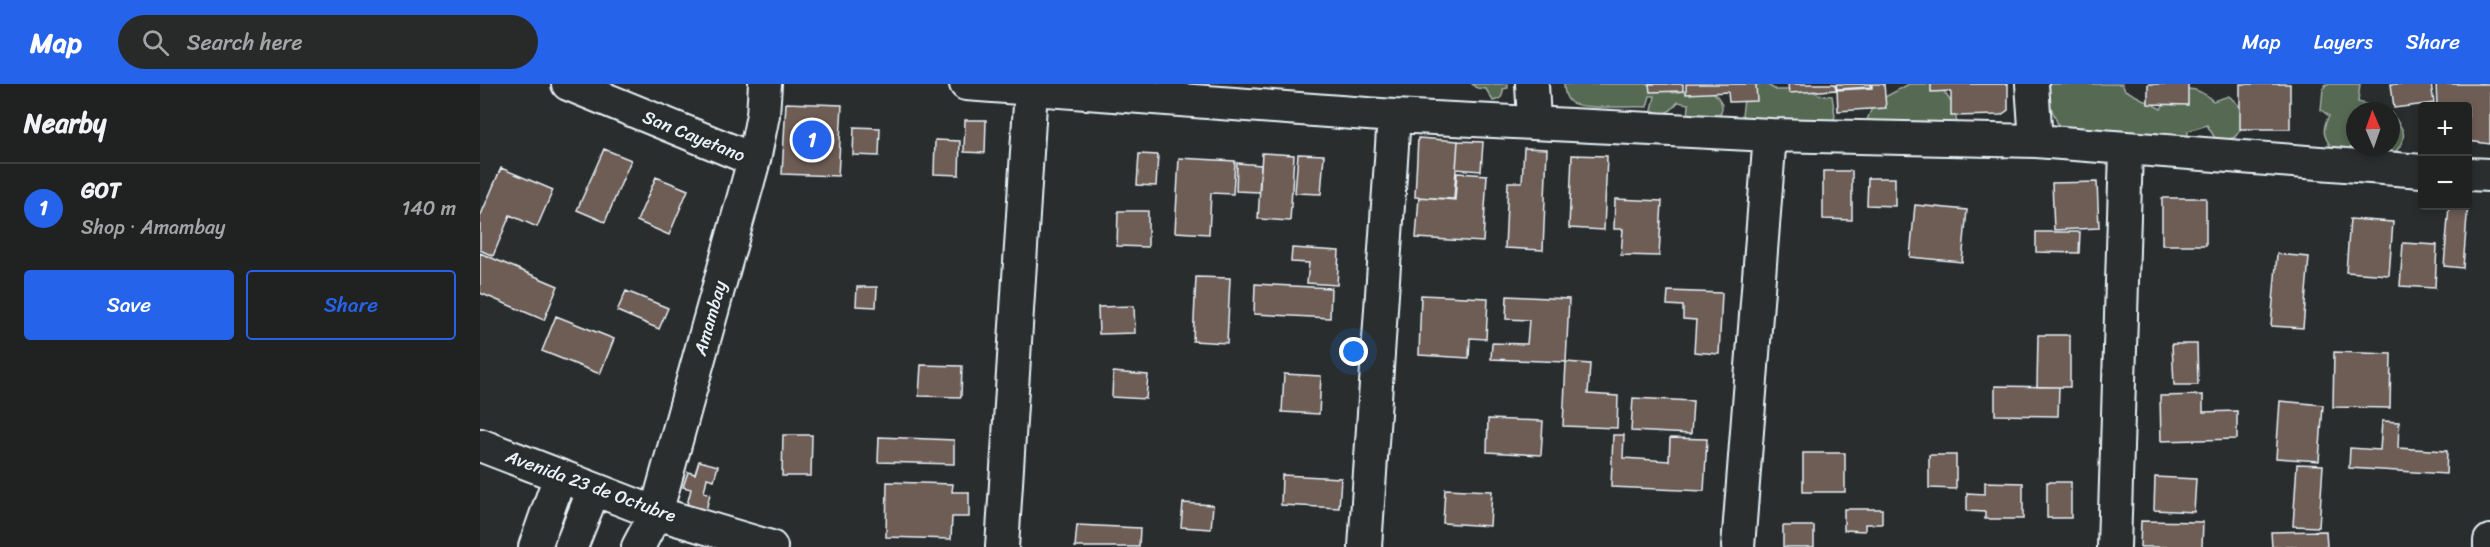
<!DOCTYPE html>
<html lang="en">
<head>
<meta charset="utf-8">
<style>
  :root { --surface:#202222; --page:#282a2a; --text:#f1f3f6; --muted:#a2a4a5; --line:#3d3f40; --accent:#2563eb }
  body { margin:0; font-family:Sriracha,sans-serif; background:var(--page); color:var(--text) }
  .controls { position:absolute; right:18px; top:18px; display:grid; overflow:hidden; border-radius:6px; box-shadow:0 3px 9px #0003 }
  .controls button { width:54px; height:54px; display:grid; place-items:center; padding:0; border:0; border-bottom:2px solid var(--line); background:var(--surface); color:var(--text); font:30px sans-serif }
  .compass { position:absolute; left:1866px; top:18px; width:54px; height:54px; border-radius:50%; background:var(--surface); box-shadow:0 3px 9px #0003; rotate:358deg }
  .you { position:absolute; left:874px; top:268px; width:21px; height:21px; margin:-15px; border:4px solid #fff; border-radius:50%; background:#1a73e8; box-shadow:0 0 0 9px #1a73e833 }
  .badge { display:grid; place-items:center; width:39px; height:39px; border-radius:50%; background:var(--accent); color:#fff; font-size:20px; font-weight:700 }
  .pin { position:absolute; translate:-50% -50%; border:3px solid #fff; box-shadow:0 2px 6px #0006 }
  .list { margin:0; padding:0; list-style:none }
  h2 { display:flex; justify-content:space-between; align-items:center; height:78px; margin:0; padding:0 24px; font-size:26px }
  h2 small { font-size:20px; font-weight:400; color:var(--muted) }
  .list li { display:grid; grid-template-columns:39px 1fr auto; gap:18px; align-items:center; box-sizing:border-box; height:90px; padding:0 24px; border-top:2px solid var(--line) }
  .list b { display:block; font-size:22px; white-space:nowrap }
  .list p { margin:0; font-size:20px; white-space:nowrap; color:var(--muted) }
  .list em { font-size:20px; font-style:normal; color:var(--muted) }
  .actions { display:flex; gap:12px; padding:18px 24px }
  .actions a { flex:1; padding:14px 0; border:2px solid var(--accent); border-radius:6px; text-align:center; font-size:21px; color:var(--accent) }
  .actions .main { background:var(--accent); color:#fff }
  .icon { flex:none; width:33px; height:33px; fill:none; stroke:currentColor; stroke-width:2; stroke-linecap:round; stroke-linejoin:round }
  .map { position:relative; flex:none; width:2010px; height:463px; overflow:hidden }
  header { display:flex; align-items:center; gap:36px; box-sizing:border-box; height:84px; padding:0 30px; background:var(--accent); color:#fff }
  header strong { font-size:28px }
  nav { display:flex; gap:33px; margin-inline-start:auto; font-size:21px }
  .search { width:420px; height:54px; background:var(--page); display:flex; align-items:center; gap:15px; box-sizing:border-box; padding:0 21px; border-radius:33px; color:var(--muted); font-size:22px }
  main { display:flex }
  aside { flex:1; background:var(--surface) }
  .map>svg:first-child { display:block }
</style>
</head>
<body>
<header>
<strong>Map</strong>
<div class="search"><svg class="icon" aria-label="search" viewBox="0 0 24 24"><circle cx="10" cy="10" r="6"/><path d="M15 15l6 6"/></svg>Search here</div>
<nav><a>Map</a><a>Layers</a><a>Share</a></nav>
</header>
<main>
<aside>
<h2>Nearby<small></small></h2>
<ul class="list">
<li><span class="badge">1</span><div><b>GOT</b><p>Shop · Amambay</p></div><em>140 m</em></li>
</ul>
<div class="actions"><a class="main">Save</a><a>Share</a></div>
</aside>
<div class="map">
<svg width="2010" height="463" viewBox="0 0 2010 463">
  <rect width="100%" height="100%" fill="#2a2d2e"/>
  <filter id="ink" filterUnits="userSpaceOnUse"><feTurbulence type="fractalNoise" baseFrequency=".0167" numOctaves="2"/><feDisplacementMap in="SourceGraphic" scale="12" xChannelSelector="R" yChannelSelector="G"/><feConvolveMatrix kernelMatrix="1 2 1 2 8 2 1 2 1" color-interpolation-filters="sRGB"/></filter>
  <g filter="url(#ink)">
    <path fill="#576952" stroke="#a0ada5" stroke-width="1.5" d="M992,0H1027L1028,4L1023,5C1023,13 1021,15 1013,17L1006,5L997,4Z
      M1084,0H1181L1193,9L1228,3C1240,14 1249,23 1235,37L1208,36L1209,20L1198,18L1191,26L1182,31L1172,26L1175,12H1170L1167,23C1151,22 1101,26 1090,18C1085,13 1084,6 1084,0Z
      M1266,0H1286L1296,6H1330L1341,11L1352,12L1355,32L1350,46L1277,44L1262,31Z
      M1429,0H1459L1475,24L1477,41L1396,46L1387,36L1394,19Z
      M1561,0H1642L1645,6L1681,25C1694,0 1715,0 1733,17L1749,12L1770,32L1755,53L1746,56L1735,54L1727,41L1708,47L1707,59L1673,49L1659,54L1580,45Z
      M1846,0H1880L1878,18L1908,27H1875V63H1911V29C1925,46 1929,53 1914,70L1854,67C1845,55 1840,47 1849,32L1841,26L1843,5Z"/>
    <path fill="#6d5d54" stroke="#e8f1f8" stroke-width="1.5" d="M1169,0H1203V7L1170,8Z
      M1206,0H1276L1277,17L1249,18L1248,8L1206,10Z
      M1308,0H1355L1356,6L1309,9Z
      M1356,0H1391V3L1357,5Z
      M1392,0H1404L1406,24L1358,27L1357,6L1392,4Z
      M1451,0H1528V26L1521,31L1471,32V7L1451,8Z
      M1668,0H1708V21L1668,20Z
      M1760,0H1810V45H1760Z
      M1911,0H1951L1954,19L1914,24Z
      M1956,0H2010V60L1988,57V22H1957Z
      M306,19L362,21L358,92L302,90Z
      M485,36H506L505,69L484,68Z
      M374,43L400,44L399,72L373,71Z
      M938,54L978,57L974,115L935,113Z
      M455,56L480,57L479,91L454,90Z
      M978,57L1003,58L1001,87L976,85Z
      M1044,64L1067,65L1063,166L1025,164L1028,98H1042Z
      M124,65L151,76L125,138L97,126Z
      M782,69L814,71L810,137L778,135Z
      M659,70L678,71L676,102L657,101Z
      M818,70L844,71L841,110L815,109Z
      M1092,71L1127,72L1124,146L1089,144Z
      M699,74L755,77L753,110L731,109L729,150L695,148Z
      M757,79L781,81L779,108L756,107Z
      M21,84L73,106L57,143L30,131L13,172L0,166V133Z
      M1343,87H1372V136L1343,135Z
      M977,89L1007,91L1003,158L936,154L939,113L975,116Z
      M176,93L208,106L189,151L157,137Z
      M1388,94H1415V122L1387,121Z
      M1617,98L1619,144L1574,146L1572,99Z
      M1682,114H1726V161H1682Z
      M1135,115L1182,117L1179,172L1141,171L1143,145H1134Z
      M1988,119L1983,184L1964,182L1969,122H1988Z
      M1435,121L1487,126L1482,178L1430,173Z
      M638,127H668V163L637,162Z
      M1870,135L1913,138L1909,191L1866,188Z
      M1556,148H1600L1599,169L1556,168Z
      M1923,159L1957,161L1955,204L1920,202Z
      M812,164L859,167L857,201L827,199L829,179L811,178Z
      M0,169L78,202L64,236L0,209Z
      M1797,170L1829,173L1823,244L1791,242Z
      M716,193L750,194L747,259L713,257Z
      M775,200L851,204L850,234L774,230Z
      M377,203H397L396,223L376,222Z
      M146,207L188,224L179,245L137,227Z
      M1188,207L1242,209L1239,270L1214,268L1216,236L1203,235V222L1187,221Z
      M941,211L1008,214L1006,255L990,254L989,274L939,271Z
      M1027,212L1089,215L1086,278L1011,275L1012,259L1047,260L1049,236L1026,235Z
      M654,222L655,249L619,250L618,223Z
      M76,232L134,255L120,290L62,267Z
      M1558,251H1590V303H1557Z
      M1692,260H1717L1718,301H1694Z
      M1854,268L1911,270L1910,324L1853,323Z
      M1086,278L1110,280L1108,310L1138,312L1137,344L1083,342Z
      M441,281L482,282L481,313L439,312Z
      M633,288L668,291L666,315L632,313Z
      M804,290L841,292L839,330L802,328Z
      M1515,302L1579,303L1578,332L1515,331Z
      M1723,311V328L1757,327V355L1681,357L1680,312Z
      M1153,314L1213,317L1211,350L1151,347Z
      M1800,317L1843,321L1839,377L1796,374Z
      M1008,335L1063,337L1061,371L1007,368Z
      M1902,337L1919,338L1918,364L1967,367L1966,390L1869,384L1870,364L1900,366Z
      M303,351H332L331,392H302Z
      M1133,351H1144L1143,374L1189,377L1190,354L1227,355L1224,407L1131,403Z
      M399,353L474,356V380L398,378Z
      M1323,369H1365V408H1323Z
      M1449,371H1476V405L1449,404Z
      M219,377L238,382L234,396L227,394L224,408L230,410L226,426L207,421L211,405L203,403L208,388L215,390Z
      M1817,380L1843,381L1839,443L1813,442Z
      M802,391L861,394L859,424L801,421Z
      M1675,393L1716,395L1714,428L1674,426Z
      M407,398L473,400L472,408H489V433H472L471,455L406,453Z
      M1505,398L1543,399V435H1505V428L1487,427V409L1505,410Z
      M1567,398H1591V434H1567Z
      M965,405L1012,407L1010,442L963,439Z
      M703,419L733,421L731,445L701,443Z
      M1364,425H1402V440H1385V447L1364,446Z
      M1661,437L1723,438L1722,463H1660Z
      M597,441L660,444L659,463H595Z
      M1303,442H1334V463H1303Z
      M1846,447L1847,463H1792L1791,448Z"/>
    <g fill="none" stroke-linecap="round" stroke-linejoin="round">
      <defs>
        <path id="minor" d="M88,0L274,76
          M486,0L914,32L1290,51L1556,57L1942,87
          M1052,0L1054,37
          M1552,0L1556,57
          M1988,90L2010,91
          M0,361L176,429L291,463
          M55,463L80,392
          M91,463L114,405
          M158,463L176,429L274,76L283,31L285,0
          M522,463L551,5
          M885,463L914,32
          M1258,463L1290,51
          M1634,463L1646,66
          M2010,463V457"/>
      </defs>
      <use href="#minor" stroke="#e8f1f8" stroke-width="36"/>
      <use href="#minor" stroke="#2a2d2e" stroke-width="32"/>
    </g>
  </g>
  <g text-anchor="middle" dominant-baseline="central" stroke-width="6" stroke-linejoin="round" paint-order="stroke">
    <g font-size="18" fill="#e8f1f8" stroke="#2a2d2e">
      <text transform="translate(214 52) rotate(22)">San Cayetano</text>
      <text transform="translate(230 234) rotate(-74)">Amambay</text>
      <text transform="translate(111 402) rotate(20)">Avenida 23 de Octubre</text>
    </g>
  </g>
</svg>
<div class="controls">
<button>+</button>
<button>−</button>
</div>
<svg class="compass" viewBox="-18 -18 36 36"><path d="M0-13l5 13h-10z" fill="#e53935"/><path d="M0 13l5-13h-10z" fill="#a2a4a5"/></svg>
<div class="you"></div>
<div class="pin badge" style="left:332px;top:56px">1</div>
</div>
</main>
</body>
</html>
